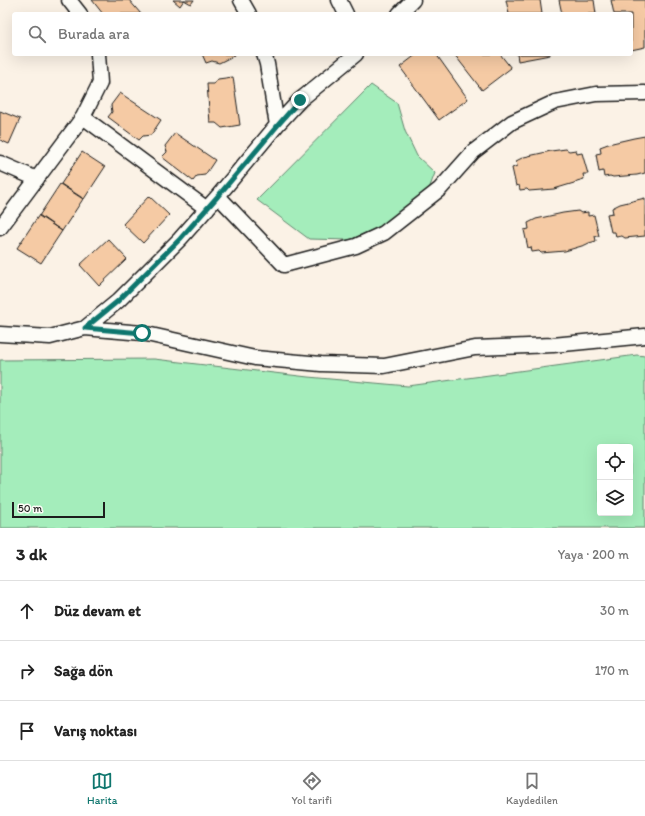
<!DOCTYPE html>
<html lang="tr">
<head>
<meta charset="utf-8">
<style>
  :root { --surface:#fff; --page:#f6f6f6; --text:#222; --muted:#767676; --line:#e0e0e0; --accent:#0f766e }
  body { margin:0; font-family:Itim,sans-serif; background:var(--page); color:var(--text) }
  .controls { position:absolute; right:12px; bottom:12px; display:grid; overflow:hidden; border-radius:4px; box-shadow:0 4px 16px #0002 }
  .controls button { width:36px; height:36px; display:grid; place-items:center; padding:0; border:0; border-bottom:1px solid var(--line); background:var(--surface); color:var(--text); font:20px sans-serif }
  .scale { position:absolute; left:12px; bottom:10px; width:93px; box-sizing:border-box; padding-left:4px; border:2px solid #1c1c1c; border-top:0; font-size:11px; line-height:14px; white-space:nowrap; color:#1c1c1c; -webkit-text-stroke:3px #fdfcf7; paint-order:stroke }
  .stop { position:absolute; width:12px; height:12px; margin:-9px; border:3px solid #0f766e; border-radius:50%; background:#fff }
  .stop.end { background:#0f766e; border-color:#fff; box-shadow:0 1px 4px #0008 }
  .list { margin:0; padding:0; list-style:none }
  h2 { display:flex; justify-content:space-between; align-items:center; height:52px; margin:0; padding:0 16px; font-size:17px }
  h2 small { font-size:13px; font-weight:400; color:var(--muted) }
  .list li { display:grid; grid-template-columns:26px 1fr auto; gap:12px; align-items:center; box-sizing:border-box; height:60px; padding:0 16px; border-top:1px solid var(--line) }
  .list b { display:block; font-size:15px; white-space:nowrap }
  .list em { font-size:13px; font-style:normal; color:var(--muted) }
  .icon { flex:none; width:22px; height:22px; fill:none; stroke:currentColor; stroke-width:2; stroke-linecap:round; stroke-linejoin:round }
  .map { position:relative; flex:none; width:645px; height:528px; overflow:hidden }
  .search { position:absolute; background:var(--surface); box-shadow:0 4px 16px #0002; left:12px; right:12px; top:12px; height:44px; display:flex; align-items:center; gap:10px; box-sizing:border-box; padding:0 14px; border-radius:4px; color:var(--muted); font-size:15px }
  .sheet { height:232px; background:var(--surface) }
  nav { display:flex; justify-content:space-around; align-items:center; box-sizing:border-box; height:56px; border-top:1px solid var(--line); background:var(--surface); font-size:11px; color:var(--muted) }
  nav a { display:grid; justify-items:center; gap:2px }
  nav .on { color:var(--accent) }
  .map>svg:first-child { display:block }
</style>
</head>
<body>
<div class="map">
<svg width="645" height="528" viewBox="0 0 645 528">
  <rect width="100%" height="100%" fill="#fbf2e6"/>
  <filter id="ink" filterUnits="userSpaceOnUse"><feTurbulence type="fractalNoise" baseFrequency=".025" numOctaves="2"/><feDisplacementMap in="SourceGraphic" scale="8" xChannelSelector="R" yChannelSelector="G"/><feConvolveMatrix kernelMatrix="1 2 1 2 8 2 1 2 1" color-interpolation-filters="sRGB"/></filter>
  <g filter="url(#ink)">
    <path fill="#a4edbb" stroke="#60846c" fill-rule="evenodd" d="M371,85L397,103L405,131L417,156L435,173L429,189L388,223L350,240L309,239L257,200Z
      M637,355L645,356V528H0V360L154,359L308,377L408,386ZM600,447H630V513H600Z"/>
    <path fill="#f5caa4" stroke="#1c1c1c" d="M92,0H129L141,14H103Z
      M173,0H194L191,4L184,0L180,6Z
      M506,0H540L542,14H509Z
      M559,0H594L596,14H562Z
      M611,0H645V47L631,50V14H614Z
      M202,54H235V55L219,63L212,61L206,63Z
      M417,54H436L468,99L439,120L400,67Z
      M454,54H500L511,68L482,90Z
      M517,54H550V55L518,61Z
      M233,77L240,125L222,128L216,123H210L207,84H214L218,79Z
      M120,93L161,120L151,135L143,136L139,140L108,117L112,112L111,105Z
      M0,111L20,119L9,144L0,140Z
      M175,133L215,160L205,175L197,176L193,181L162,157L167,152L165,146Z
      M645,136V173L637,175L613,177L610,176L604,177L603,171L599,172L596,154L601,153L600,147L608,144L634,138Z
      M566,149L569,151L576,150L577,154L582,153L588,174H583L584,179L577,181L574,183L554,189L529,191L527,189L520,190L519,185L516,186L512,168L517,166L516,161L524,157L551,151Z
      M82,152L105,167L84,199L61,184Z
      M60,184L83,199L62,231L39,216Z
      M149,196L169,215L143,243L123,224Z
      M645,198V236L625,238L622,236L616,237L615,232H611L607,214L613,213L612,208L620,204Z
      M578,211L581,213L588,212V216L594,215L599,236H595L596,241L589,243L585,245L565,251L541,253L539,251L532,252L531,247L528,248L524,230L529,229L528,223L536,219L563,213Z
      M39,215L62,231L41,263L17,248Z
      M108,239L127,259L99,286L80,265Z"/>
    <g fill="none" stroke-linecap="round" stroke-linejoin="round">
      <defs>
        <path id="street" d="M69,0L80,14
          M241,0L249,14
          M339,0L346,14
          M399,14L413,0
          M264,54L267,64L277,125
          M83,117L207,209
          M0,163L37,179
          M218,196L284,265L356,246L384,233L440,189L473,152L512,122L555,102L596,94L645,93
          M0,228L83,117L100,83L98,54
          M85,328L142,333L255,358L321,364L384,366L475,348L553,345L645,336
          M0,334L50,337L85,328L118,301L180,239L218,196L277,125L300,100L356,54"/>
      </defs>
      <use href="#street" stroke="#1c1c1c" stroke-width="17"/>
      <use href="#street" stroke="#fdfcf7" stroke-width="14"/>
    </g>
  </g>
  <g fill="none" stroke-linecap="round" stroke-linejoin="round" filter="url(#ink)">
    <path stroke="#0f766e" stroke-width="5" d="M142,333L85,328L118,301L180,239L218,196L278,125L300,100"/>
  </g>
</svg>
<div class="controls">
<button><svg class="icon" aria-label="locate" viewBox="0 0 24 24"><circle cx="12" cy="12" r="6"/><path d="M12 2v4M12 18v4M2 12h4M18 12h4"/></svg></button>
<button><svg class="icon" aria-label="layers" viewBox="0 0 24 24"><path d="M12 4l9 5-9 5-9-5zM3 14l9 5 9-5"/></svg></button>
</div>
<div class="scale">50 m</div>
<div class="stop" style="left:142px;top:333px"></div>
<div class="stop end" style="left:300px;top:100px"></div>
<div class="search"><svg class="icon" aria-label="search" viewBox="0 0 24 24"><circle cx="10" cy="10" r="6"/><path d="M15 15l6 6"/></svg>Burada ara</div>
</div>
<section class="sheet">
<h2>3 dk<small>Yaya · 200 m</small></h2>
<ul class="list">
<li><svg class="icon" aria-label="ahead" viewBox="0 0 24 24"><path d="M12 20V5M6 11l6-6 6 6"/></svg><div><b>Düz devam et</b></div><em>30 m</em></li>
<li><svg class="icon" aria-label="right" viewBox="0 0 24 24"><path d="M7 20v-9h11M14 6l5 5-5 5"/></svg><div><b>Sağa dön</b></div><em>170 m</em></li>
<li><svg class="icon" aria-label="arrive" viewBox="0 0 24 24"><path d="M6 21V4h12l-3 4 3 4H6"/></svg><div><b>Varış noktası</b></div></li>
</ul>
</section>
<nav>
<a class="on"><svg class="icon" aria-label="map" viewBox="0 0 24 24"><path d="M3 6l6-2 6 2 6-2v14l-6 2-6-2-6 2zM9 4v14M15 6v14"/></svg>Harita</a>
<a><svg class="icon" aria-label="directions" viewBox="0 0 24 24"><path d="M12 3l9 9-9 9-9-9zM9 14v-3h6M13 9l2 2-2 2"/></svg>Yol tarifi</a>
<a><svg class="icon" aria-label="saved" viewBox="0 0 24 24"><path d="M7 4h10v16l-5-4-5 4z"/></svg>Kaydedilen</a>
</nav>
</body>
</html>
